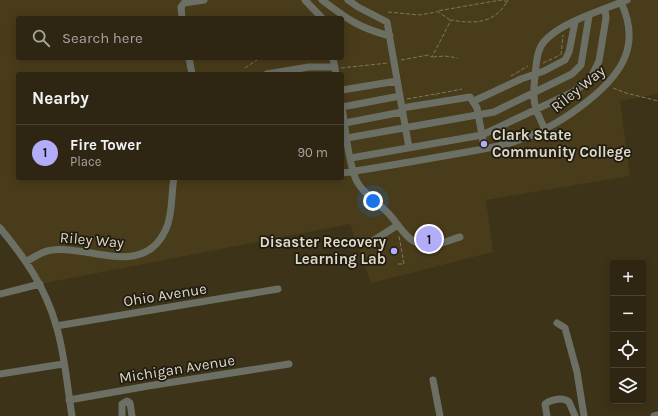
<!DOCTYPE html>
<html lang="en">
<head>
<meta charset="utf-8">
<style>
  :root { --surface:#2e2613; --page:#362e1c; --text:#f1f3f6; --muted:#a7a5a0; --line:#494333; --accent:#b3adf9 }
  body { margin:0; font-family:Karla,sans-serif; background:var(--page); color:var(--text) }
  .controls { position:absolute; right:12px; bottom:12px; display:grid; overflow:hidden; border-radius:4px; box-shadow:0 2px 10px #0003 }
  .controls button { width:36px; height:36px; display:grid; place-items:center; padding:0; border:0; border-bottom:1px solid var(--line); background:var(--surface); color:var(--text); font:20px sans-serif }
  .you { position:absolute; left:373px; top:201px; width:14px; height:14px; margin:-10px; border:3px solid #fff; border-radius:50%; background:#1a73e8; box-shadow:0 0 0 6px #1a73e833 }
  .badge { display:grid; place-items:center; width:26px; height:26px; border-radius:50%; background:var(--accent); color:#111; font-size:13px; font-weight:700 }
  .pin { position:absolute; translate:-50% -50%; border:2px solid #fff; box-shadow:0 1px 4px #0006 }
  .list { margin:0; padding:0; list-style:none }
  h2 { display:flex; justify-content:space-between; align-items:center; height:52px; margin:0; padding:0 16px; font-size:17px }
  h2 small { font-size:13px; font-weight:400; color:var(--muted) }
  .list li { display:grid; grid-template-columns:26px 1fr auto; gap:12px; align-items:center; box-sizing:border-box; height:56px; padding:0 16px; border-top:1px solid var(--line) }
  .list b { display:block; font-size:15px; white-space:nowrap }
  .list p { margin:0; font-size:13px; white-space:nowrap; color:var(--muted) }
  .list em { font-size:13px; font-style:normal; color:var(--muted) }
  .icon { flex:none; width:22px; height:22px; fill:none; stroke:currentColor; stroke-width:2; stroke-linecap:round; stroke-linejoin:round }
  .map { position:relative; flex:none; width:658px; height:416px; overflow:hidden }
  .search { position:absolute; background:var(--surface); box-shadow:0 2px 10px #0003; left:16px; top:16px; width:328px; height:44px; display:flex; align-items:center; gap:10px; box-sizing:border-box; padding:0 14px; border-radius:4px; color:var(--muted); font-size:15px }
  .panel { position:absolute; background:var(--surface); box-shadow:0 2px 10px #0003; left:16px; top:72px; width:328px; height:108px; border-radius:4px }
  .map>svg:first-child { display:block }
</style>
</head>
<body>
<div class="map">
<svg width="658" height="416" viewBox="0 0 658 416">
  <rect width="100%" height="100%" fill="#3d3319"/>
  <path fill="#493c1a" fill-rule="evenodd" d="M0,0H658V94L620,101L630,176L486,200L493,252L371,283L350,224L40,284L0,228ZM18,18H342V58H18ZM18,74H342V178H18Z"/>
  <g fill="none" stroke-linecap="round" stroke-linejoin="round">
    <path stroke="#7e7660" stroke-width="1" stroke-dasharray="4 2" stroke-linecap="butt" d="M388,12L419,15L437,12
      M450,20L437,11L501,0L508,2
      M342,28L343,27
      M561,55L563,35
      M433,57L445,56L458,58
      M401,60L428,55L432,57L451,20C475,24 495,24 508,0
      M543,63L560,55
      M245,68L260,58
      M341,68L388,63
      M511,76L528,66
      M613,88L626,93L658,101
      M436,94L462,89
      M407,99L435,94L436,96
      M398,264H404L399,236"/>
    <path stroke="#6c7064" stroke-width="7" d="M305,0L322,18
      M322,0C347,19 359,28 390,36
      M348,0L358,7L387,22L402,108
      M182,18L181,7L184,3L204,0
      M189,58L192,74
      M333,58L336,74
      M267,74L309,67H335
      M342,90L397,81
      M474,101L521,79L544,71L565,60L569,52L575,22
      M342,107C346,130 347,156 355,177C360,192 378,202 388,213C398,223 406,241 421,244C433,248 449,240 460,237
      M342,107L400,96
      M345,123L402,112
      M545,129C534,108 532,100 535,76C536,67 536,55 541,46C554,24 603,10 627,0
      M347,138L494,112L572,74L581,65L589,16
      M409,148L402,108L470,97L477,108L482,135L571,93L589,81L599,61L606,18L605,9
      M351,158L482,135L484,149
      M342,173C376,168 410,162 444,156C469,151 495,149 519,140C545,131 568,117 589,100C624,72 641,43 620,0
      M0,228C25,258 45,287 56,325C65,354 67,386 72,416
      M374,240L398,225
      M27,261C35,257 42,251 52,250C90,245 144,279 166,229C173,214 171,194 174,178
      M0,294L40,284
      M557,323L565,328L577,372L584,416
      M56,326L278,289
      M0,374L63,364
      M433,380L440,416
      M69,400L148,386L289,364
      M122,416V404L127,401L130,403L132,416
      M547,416L545,404C552,399 563,397 569,402L575,416
      M654,416L658,415"/>
  </g>
  <g fill="#b3adf9" stroke="#201c10" stroke-width="1.5">
    <circle cx="484" cy="144" r="4"/>
    <circle cx="394" cy="251" r="4"/>
  </g>
  <g text-anchor="middle" dominant-baseline="central" stroke-width="3.5" stroke-linejoin="round" paint-order="stroke">
    <g font-size="15" fill="#ddd7c8" stroke="#201c10">
      <text transform="translate(578 89) rotate(-39)">Riley Way</text>
      <text transform="translate(92 240) rotate(5)">Riley Way</text>
      <text transform="translate(165 295) rotate(-9)">Ohio Avenue</text>
      <text transform="translate(177 369) rotate(-9)">Michigan Avenue</text>
    </g>
    <g font-size="15" font-weight="bold" fill="#ddd7c8" stroke="#201c10" text-anchor="start">
      <text x="492" y="135">Clark State<tspan x="492" dy="17">Community College</tspan></text>
      <text x="386" y="242" text-anchor="end">Disaster Recovery<tspan x="386" dy="17">Learning Lab</tspan></text>
    </g>
  </g>
</svg>
<div class="controls">
<button>+</button>
<button>−</button>
<button><svg class="icon" aria-label="locate" viewBox="0 0 24 24"><circle cx="12" cy="12" r="6"/><path d="M12 2v4M12 18v4M2 12h4M18 12h4"/></svg></button>
<button><svg class="icon" aria-label="layers" viewBox="0 0 24 24"><path d="M12 4l9 5-9 5-9-5zM3 14l9 5 9-5"/></svg></button>
</div>
<div class="you"></div>
<div class="pin badge" style="left:429px;top:239px">1</div>
<div class="search"><svg class="icon" aria-label="search" viewBox="0 0 24 24"><circle cx="10" cy="10" r="6"/><path d="M15 15l6 6"/></svg>Search here</div>
<section class="panel">
<h2>Nearby<small></small></h2>
<ul class="list">
<li><span class="badge">1</span><div><b>Fire Tower</b><p>Place</p></div><em>90 m</em></li>
</ul>
</section>
</div>
</body>
</html>
